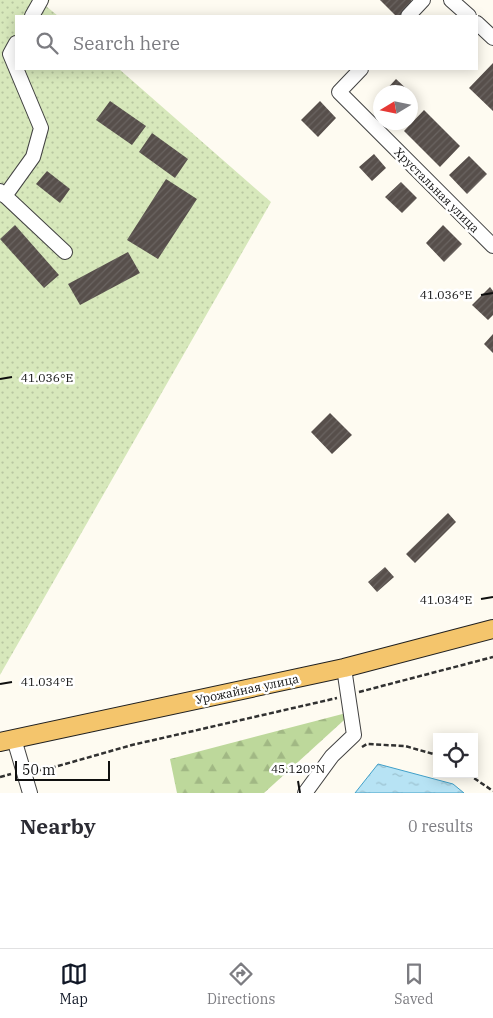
<!DOCTYPE html>
<html lang="en">
<head>
<meta charset="utf-8">
<style>
  :root { --surface:#fff; --page:#f7f7f7; --text:#2b2b33; --muted:#7c7c81; --line:#e1e1e2; --accent:#111827 }
  body { margin:0; font-family:"IBM Plex Serif",serif; background:var(--page); color:var(--text) }
  .controls { position:absolute; right:15px; bottom:15px; display:grid; overflow:hidden; border-radius:0px; box-shadow:0 2px 12px #0003 }
  .controls button { width:45px; height:45px; display:grid; place-items:center; padding:0; border:0; border-bottom:1px solid var(--line); background:var(--surface); color:var(--text); font:25px sans-serif }
  .compass { position:absolute; left:373px; top:85px; width:45px; height:45px; border-radius:50%; background:var(--surface); box-shadow:0 2px 12px #0003; rotate:260deg }
  .scale { position:absolute; left:15px; bottom:12px; width:95px; box-sizing:border-box; padding-left:5px; border:2px solid #0f0f0f; border-top:0; font-size:14px; line-height:18px; white-space:nowrap; color:#0f0f0f; -webkit-text-stroke:4px #fff; paint-order:stroke }
  .list { margin:0; padding:0; list-style:none }
  h2 { display:flex; justify-content:space-between; align-items:center; height:65px; margin:0; padding:0 20px; font-size:21px }
  h2 small { font-size:16px; font-weight:400; color:var(--muted) }
  .icon { flex:none; width:28px; height:28px; fill:none; stroke:currentColor; stroke-width:2; stroke-linecap:round; stroke-linejoin:round }
  .map { position:relative; flex:none; width:493px; height:793px; overflow:hidden }
  .search { position:absolute; background:var(--surface); box-shadow:0 2px 12px #0003; left:15px; right:15px; top:15px; height:55px; display:flex; align-items:center; gap:12px; box-sizing:border-box; padding:0 18px; border-radius:0px; color:var(--muted); font-size:19px }
  .sheet { height:155px; background:var(--surface) }
  nav { display:flex; justify-content:space-around; align-items:center; box-sizing:border-box; height:70px; border-top:1px solid var(--line); background:var(--surface); font-size:14px; color:var(--muted) }
  nav a { display:grid; justify-items:center; gap:2px }
  nav .on { color:var(--accent) }
  .map>svg:first-child { display:block }
</style>
</head>
<body>
<div class="map">
<svg width="493" height="793" viewBox="0 0 493 793">
  <defs>
    <pattern id="forest-firs" width="22" height="20" patternUnits="userSpaceOnUse" patternTransform="scale(1.25)"><rect width="22" height="20" fill="#bdd89b"/><path d="M5 1l3.5 6h-7zM16 11l3.5 6h-7z" fill="#a1b884"/></pattern>
    <pattern id="garden-dots" width="8" height="8" patternUnits="userSpaceOnUse" patternTransform="scale(1.25)"><rect width="8" height="8" fill="#d7e8bb"/><path d="M2 2h.1M6 6h.1" fill="none" stroke="#b7c6a0" stroke-width="1.8" stroke-linecap="round"/></pattern>
    <pattern id="water-ripples" width="26" height="14" patternUnits="userSpaceOnUse" patternTransform="scale(1.25)"><rect width="26" height="14" fill="#b7e3f4"/><path d="M2 4q2-2 4 0t4 0M15 11q2-2 4 0t4 0" fill="none" stroke="#9cc2d0"/></pattern>
    <pattern id="building-hatch" width="6" height="6" patternUnits="userSpaceOnUse" patternTransform="scale(1.25)"><rect width="6" height="6" fill="#574f4b"/><path d="M-1 1l2-2M0 6l6-6M5 7l2-2" fill="none" stroke="#6a6461"/></pattern>
  </defs>
  <rect width="100%" height="100%" fill="#fefbf1"/>
  <path fill="url(#forest-firs)" d="M354,711L264,793H177L170,759Z"/>
  <path fill="url(#garden-dots)" d="M0,0H50L46,6L58,16H16V69H119L271,202L0,675Z"/>
  <path fill="url(#water-ripples)" stroke="#41a0c9" d="M378,764L453,784L464,793H355Z"/>
  <path fill="url(#building-hatch)" d="M380,0H411L413,2L399,16H396Z
    M493,63V111L469,88Z
    M396,79L410,92H384Z
    M110,101L146,126L132,145L96,120Z
    M320,101L336,118L318,137L301,120Z
    M424,110L460,146L440,167L404,131Z
    M152,133L188,159L175,178L139,152Z
    M374,154L386,168L372,181L359,167Z
    M469,156L487,174L467,194L449,175Z
    M47,171L70,189L60,203L36,184Z
    M166,179L197,199L158,259L127,240Z
    M401,182L417,198L402,213L385,197Z
    M15,225L59,275L44,288L0,239Z
    M443,225L462,244L444,262L426,243Z
    M128,252L140,273L80,305L68,284Z
    M490,287L493,291V315L488,320L472,305Z
    M493,334V353L484,344Z
    M330,413L352,435L332,454L311,432Z
    M448,513L456,522L415,563L406,554Z
    M385,567L394,577L377,592L368,582Z"/>
  <g fill="none" stroke-linecap="round" stroke-linejoin="round">
    <defs>
      <path id="minor" d="M451,0L469,16
        M32,16L41,0
        M408,16L423,0
        M477,23L493,38
        M361,69L339,92L493,246
        M0,191L65,252
        M5,196L33,157L41,128L10,54L16,43
        M14,739L30,793
        M305,793L332,756L354,735L344,668"/>
      <path id="major" d="M0,742L344,668L493,629"/>
    </defs>
    <use href="#minor" stroke="#424242" stroke-width="16"/>
    <use href="#major" stroke="#202020" stroke-width="20"/>
    <path stroke="#313131" stroke-width="2.5" stroke-dasharray="5 2.5" stroke-linecap="butt" d="M359,692L493,657
      M362,747L367,744L405,746L437,755
      M36,770H44L132,745L337,698
      M468,774L493,791
      M0,777L11,774"/>
    <use href="#minor" stroke="#fff" stroke-width="14"/>
    <use href="#major" stroke="#f4c56c" stroke-width="18"/>
  </g>
  <path fill="none" stroke="#0f0f0f" stroke-width="2" d="M481,295L493,293M0,379L12,377M481,599L493,597M0,684L12,682M298,781L300,793"/>
  <g text-anchor="middle" dominant-baseline="central" stroke-width="5" stroke-linejoin="round" paint-order="stroke">
    <g font-size="12" fill="#0f0f0f" stroke="#fff">
      <text transform="translate(437 190) rotate(45)">Хрустальная улица</text>
      <text transform="translate(247 689) rotate(-12)">Урожайная улица</text>
    </g>
  </g>
  <g font-size="12" text-anchor="middle" fill="#0f0f0f" stroke="#fff" stroke-width="5" stroke-linejoin="round" paint-order="stroke">
    <text x="446" y="299">41.036°E</text>
    <text x="47" y="382">41.036°E</text>
    <text x="446" y="604">41.034°E</text>
    <text x="47" y="686">41.034°E</text>
    <text x="298" y="773">45.120°N</text>
  </g>
</svg>
<div class="controls">
<button><svg class="icon" aria-label="locate" viewBox="0 0 24 24"><circle cx="12" cy="12" r="6"/><path d="M12 2v4M12 18v4M2 12h4M18 12h4"/></svg></button>
</div>
<svg class="compass" viewBox="-18 -18 36 36"><path d="M0-13l5 13h-10z" fill="#e53935"/><path d="M0 13l5-13h-10z" fill="#7c7c81"/></svg>
<div class="scale">50 m</div>
<div class="search"><svg class="icon" aria-label="search" viewBox="0 0 24 24"><circle cx="10" cy="10" r="6"/><path d="M15 15l6 6"/></svg>Search here</div>
</div>
<section class="sheet">
<h2>Nearby<small>0 results</small></h2>
<ul class="list">
</ul>
</section>
<nav>
<a class="on"><svg class="icon" aria-label="map" viewBox="0 0 24 24"><path d="M3 6l6-2 6 2 6-2v14l-6 2-6-2-6 2zM9 4v14M15 6v14"/></svg>Map</a>
<a><svg class="icon" aria-label="directions" viewBox="0 0 24 24"><path d="M12 3l9 9-9 9-9-9zM9 14v-3h6M13 9l2 2-2 2"/></svg>Directions</a>
<a><svg class="icon" aria-label="saved" viewBox="0 0 24 24"><path d="M7 4h10v16l-5-4-5 4z"/></svg>Saved</a>
</nav>
</body>
</html>
